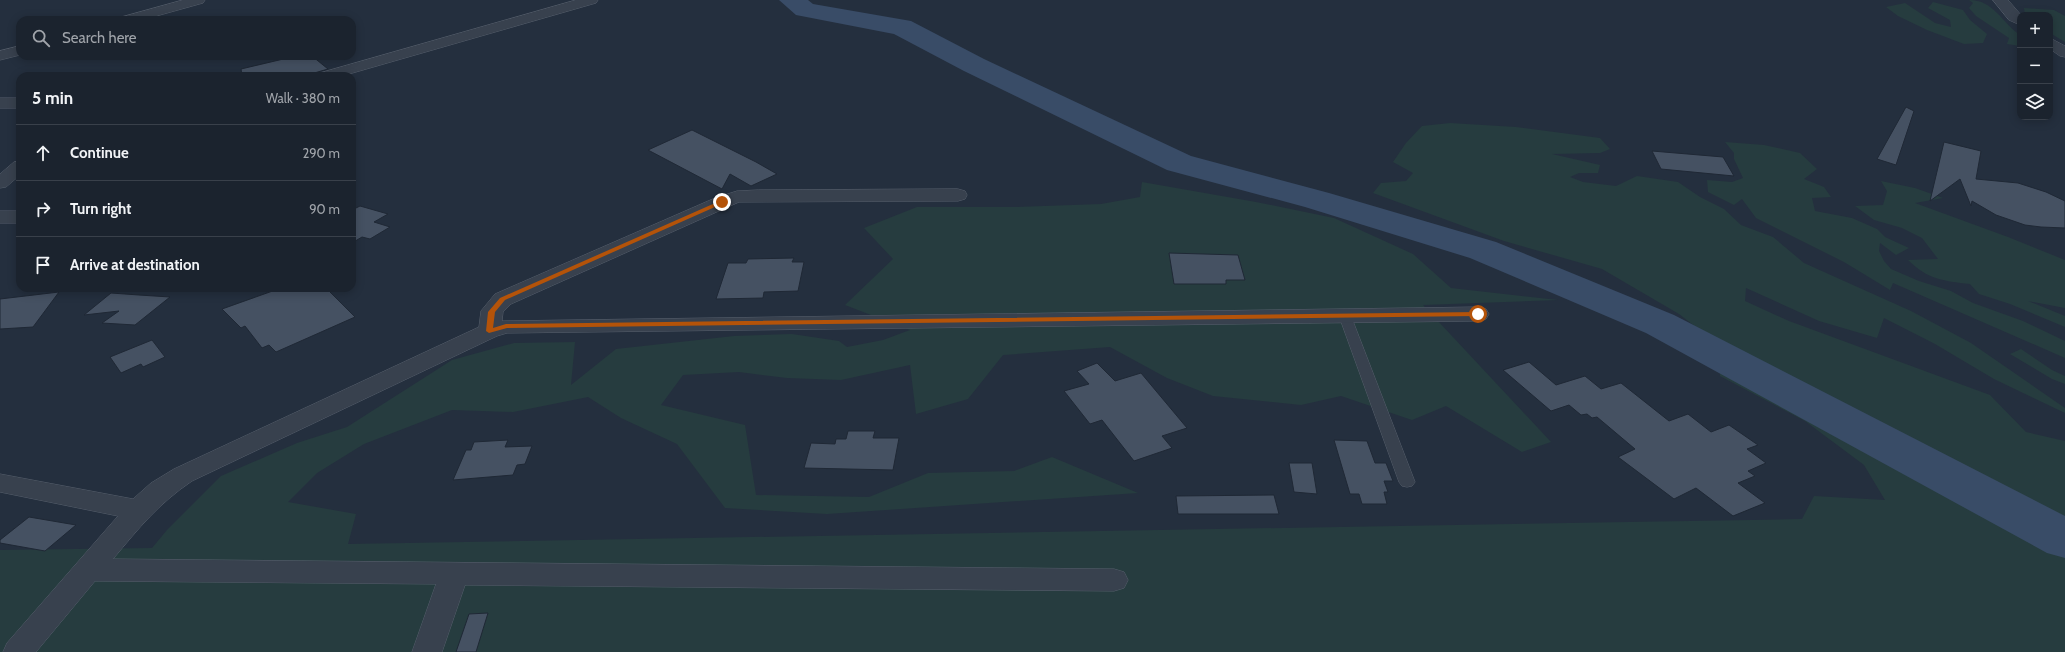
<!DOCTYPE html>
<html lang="en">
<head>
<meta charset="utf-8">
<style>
  :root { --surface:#1b232e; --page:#282f3a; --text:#f1f3f6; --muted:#a0a4aa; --line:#39404a }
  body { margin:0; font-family:Cabin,sans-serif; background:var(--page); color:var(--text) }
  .controls { position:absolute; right:12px; top:12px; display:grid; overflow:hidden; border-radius:8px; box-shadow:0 2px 10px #0003 }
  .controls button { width:36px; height:36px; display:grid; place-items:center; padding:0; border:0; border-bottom:1px solid var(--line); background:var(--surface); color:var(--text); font:20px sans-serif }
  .stop { position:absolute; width:12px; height:12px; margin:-9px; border:3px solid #b45309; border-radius:50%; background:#fff }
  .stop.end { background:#b45309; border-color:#fff; box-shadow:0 1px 4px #0008 }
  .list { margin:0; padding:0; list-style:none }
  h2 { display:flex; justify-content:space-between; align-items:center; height:52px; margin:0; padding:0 16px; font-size:17px }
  h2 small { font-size:13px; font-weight:400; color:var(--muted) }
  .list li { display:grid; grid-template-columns:26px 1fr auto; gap:12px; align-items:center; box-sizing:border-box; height:56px; padding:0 16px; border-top:1px solid var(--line) }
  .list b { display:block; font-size:15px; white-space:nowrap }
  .list em { font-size:13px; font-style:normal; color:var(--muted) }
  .icon { flex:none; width:22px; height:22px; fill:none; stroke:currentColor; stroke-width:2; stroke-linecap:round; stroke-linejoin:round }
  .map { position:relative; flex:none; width:2065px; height:652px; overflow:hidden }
  .search { position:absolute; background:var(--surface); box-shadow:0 2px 10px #0003; left:16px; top:16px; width:340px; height:44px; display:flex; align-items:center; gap:10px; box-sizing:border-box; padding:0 14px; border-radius:12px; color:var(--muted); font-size:15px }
  .panel { position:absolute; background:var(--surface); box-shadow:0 2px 10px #0003; left:16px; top:72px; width:340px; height:220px; border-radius:12px }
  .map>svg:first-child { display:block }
</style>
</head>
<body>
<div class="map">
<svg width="2065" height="652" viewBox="0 0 2065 652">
  <rect width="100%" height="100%" fill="#242f3e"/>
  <path fill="#263c3f" d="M1969,0C1994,0 2001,22 2020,35V46L2007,44L2009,38L1976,16L1969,8L1973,3Z
    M1933,2L1963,10L1970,20L1987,34L1983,43L1964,44L1927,30L1898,16L1886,7L1905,3L1935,23L1951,27L1950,20L1928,8Z
    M2024,8L2054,10L2065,16V42L2050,33V15H2025Z
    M1450,123L1516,127L1600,138L1610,149L1600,153L1552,154L1600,165L1598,173H1579L1570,177L1583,182L1616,186L1637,176L1678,182L1700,197L1724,209L1741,225L1773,237L1804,263L1911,311L1971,343L2065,408V413L1994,379L1935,344L1884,318L1877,338L1819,321L1746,288L1745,301L1789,321L1990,395L2026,432L2065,441V652H0V550L152,548L167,530L221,476L297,443L347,427L452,360L514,343L575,342L571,385L616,349L734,336L792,334L839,341L847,347L883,340L910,330L845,305L893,259L864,228L917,207H1016L1101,204L1140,197L1142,182L1256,202L1334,218L1413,254L1451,288L1558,300L1423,305L1551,442L1522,452L1446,406L1412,420L1341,396L1301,405L1213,396L1167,378L1110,347L1003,355L968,399L916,414L910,365L841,380L787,378L739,372L683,375L661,405L745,425L756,495L869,497L928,473L1014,471L1052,457L1138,493L827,514L725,508L677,444L621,418L588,397L513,412L452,410L364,444L317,473L288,502L356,514L348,544L1802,519L1814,496L1885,500L1864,465L1805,421L1720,376L1719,345L1679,314L1602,269L1504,241L1373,193L1381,183L1406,181L1413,173L1393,162L1406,143L1422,126Z
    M1725,142L1764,145L1800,153L1817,169L1804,179L1824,187L1831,197L1812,198L1815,211L1852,218L1877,229L1885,237L1909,248L1896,255L1880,243L1879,251L1884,261L1891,269L1919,281L1951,291L1973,303L2023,321L2065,341V358L1893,283L1890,290L1844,262L1756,218L1742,199L1734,205L1708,192L1707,180L1732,182L1743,178L1734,159V153Z
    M1881,181L1915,188L1943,198L1915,203L2008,237L2065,260V308L2028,301L2065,316V327L2010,304L1979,294L1970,284C1943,281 1927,279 1908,260L1938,259L1922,238L1902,228L1874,220L1855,206L1883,205L1887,191Z
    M2021,349L2052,370L2065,376V384L2052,379L2010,354Z"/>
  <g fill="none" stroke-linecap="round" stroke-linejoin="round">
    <path fill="#394c67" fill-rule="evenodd" d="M779,0H808L813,4L911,21L984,59L1191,156L1329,193L1496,242L1674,315L2065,516V558L2047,553L1646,333L1470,258L1305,207L1167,170L964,71L894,34L796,15Z"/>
  </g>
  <path fill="#455162" stroke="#1f2835" d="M296,56H312L328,69L304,76H242L241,69Z
    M1906,107L1914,111L1896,165L1877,159Z
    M692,130L756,162L777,174L751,186L730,174L722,189L648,150Z
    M1944,142L1981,151L1976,179L2018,183L2046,192L2065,201V228L2041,227L2025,225L1996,215L1972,201L1971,206L1960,179L1930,201Z
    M1652,151L1723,157L1734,176L1661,169Z
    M360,206L388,214L374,222L390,227L370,239L362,237L352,243V210Z
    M1169,253L1238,255L1245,280H1226V284H1174Z
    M794,258L792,262H804L798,291L764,292L763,298L716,299L728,263H746L748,259Z
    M281,288H326L355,317L276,352L269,345L262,348L245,326L241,328L222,309Z
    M59,292L33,327L0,329V299Z
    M111,293L139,295L170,297L135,325L102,323L119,311L84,315Z
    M152,340L165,357L143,367L141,364L121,373L110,357Z
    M1529,362L1556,385L1585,376L1601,389L1621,383L1669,421L1688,414L1711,432L1729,425L1758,445L1747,449L1766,463L1748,471L1755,476L1738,483L1765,503L1733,516L1696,488L1674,499L1618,457L1635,449L1597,417L1592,418L1587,414L1581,415L1569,405L1551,411L1503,370Z
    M1097,363L1115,381L1141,373L1187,428L1162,436L1172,448L1134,461L1102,420L1090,424L1064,391L1089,384L1077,371Z
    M848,431H875L873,438H899L893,470L804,468L811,443L835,444L836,439H846Z
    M508,440L505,447L532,446L525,464L517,465L513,475L453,480L466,450H471L474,442Z
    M1334,440L1367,441L1375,463H1386L1393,481H1384L1388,492H1384L1387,504H1362L1359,494H1350Z
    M1289,463H1312L1317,494L1294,492Z
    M1274,495L1279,514H1178L1176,496Z
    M29,517L76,525L45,551L0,543V540Z
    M488,613L476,652H456L469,614Z"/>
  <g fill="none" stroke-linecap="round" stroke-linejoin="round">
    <defs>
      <path id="service" d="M1345,312L1351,316L1415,482L1412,486L1407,487L1402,486L1399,482L1339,316Z"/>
      <path id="minor" d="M183,0H205L203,3L142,20H120L122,17Z
        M576,0H598L596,3L342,76H317L320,73Z
        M1993,0H2008L2021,15L2020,25L2009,20Z
        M2050,38L2065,46V57L2060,56L2050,49Z
        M20,46V55L0,60V51Z
        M0,98H20V108H0Z
        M20,161V175L6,187L0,188V174L14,162Z
        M958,189L965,191L967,195L965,199L958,201L739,202L511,304L503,312L502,321L1478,307L1486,309L1489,314L1486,319L1478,321L507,333L497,336L192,481C158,504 139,528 113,559L1114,569L1124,572L1128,580L1124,588L1114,591L465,585L442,652H412L436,584L95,581L36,652H3L7,643L118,516L0,492V474L133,499L151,483L174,469L479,327L481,311L495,294L715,198L737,191L758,190Z
        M0,211H20V223H0Z"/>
    </defs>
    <use href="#service" stroke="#565f6c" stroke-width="1"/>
    <use href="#minor" stroke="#565f6c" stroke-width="1"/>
    <use href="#service" fill="#38414e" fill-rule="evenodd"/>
    <use href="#minor" fill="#38414e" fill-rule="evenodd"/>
  </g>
  <path fill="#b45309" d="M722,200L724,203L505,300L495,312L493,328L506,324L1478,312L1481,314L1478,316L507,328L489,333L486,331L488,312L500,298Z"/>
</svg>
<div class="controls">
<button>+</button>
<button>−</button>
<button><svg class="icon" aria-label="layers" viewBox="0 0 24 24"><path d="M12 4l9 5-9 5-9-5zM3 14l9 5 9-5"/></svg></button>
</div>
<div class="stop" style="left:1478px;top:314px"></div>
<div class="stop end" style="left:722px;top:202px"></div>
<div class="search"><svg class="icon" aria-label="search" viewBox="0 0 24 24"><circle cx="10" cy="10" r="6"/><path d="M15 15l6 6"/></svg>Search here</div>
<section class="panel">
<h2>5 min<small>Walk · 380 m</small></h2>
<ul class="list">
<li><svg class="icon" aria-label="ahead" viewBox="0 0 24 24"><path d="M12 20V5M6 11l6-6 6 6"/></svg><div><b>Continue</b></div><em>290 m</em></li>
<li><svg class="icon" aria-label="right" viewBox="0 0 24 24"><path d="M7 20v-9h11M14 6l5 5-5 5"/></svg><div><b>Turn right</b></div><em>90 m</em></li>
<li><svg class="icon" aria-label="arrive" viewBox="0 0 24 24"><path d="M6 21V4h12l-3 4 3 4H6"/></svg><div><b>Arrive at destination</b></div></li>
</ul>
</section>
</div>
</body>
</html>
